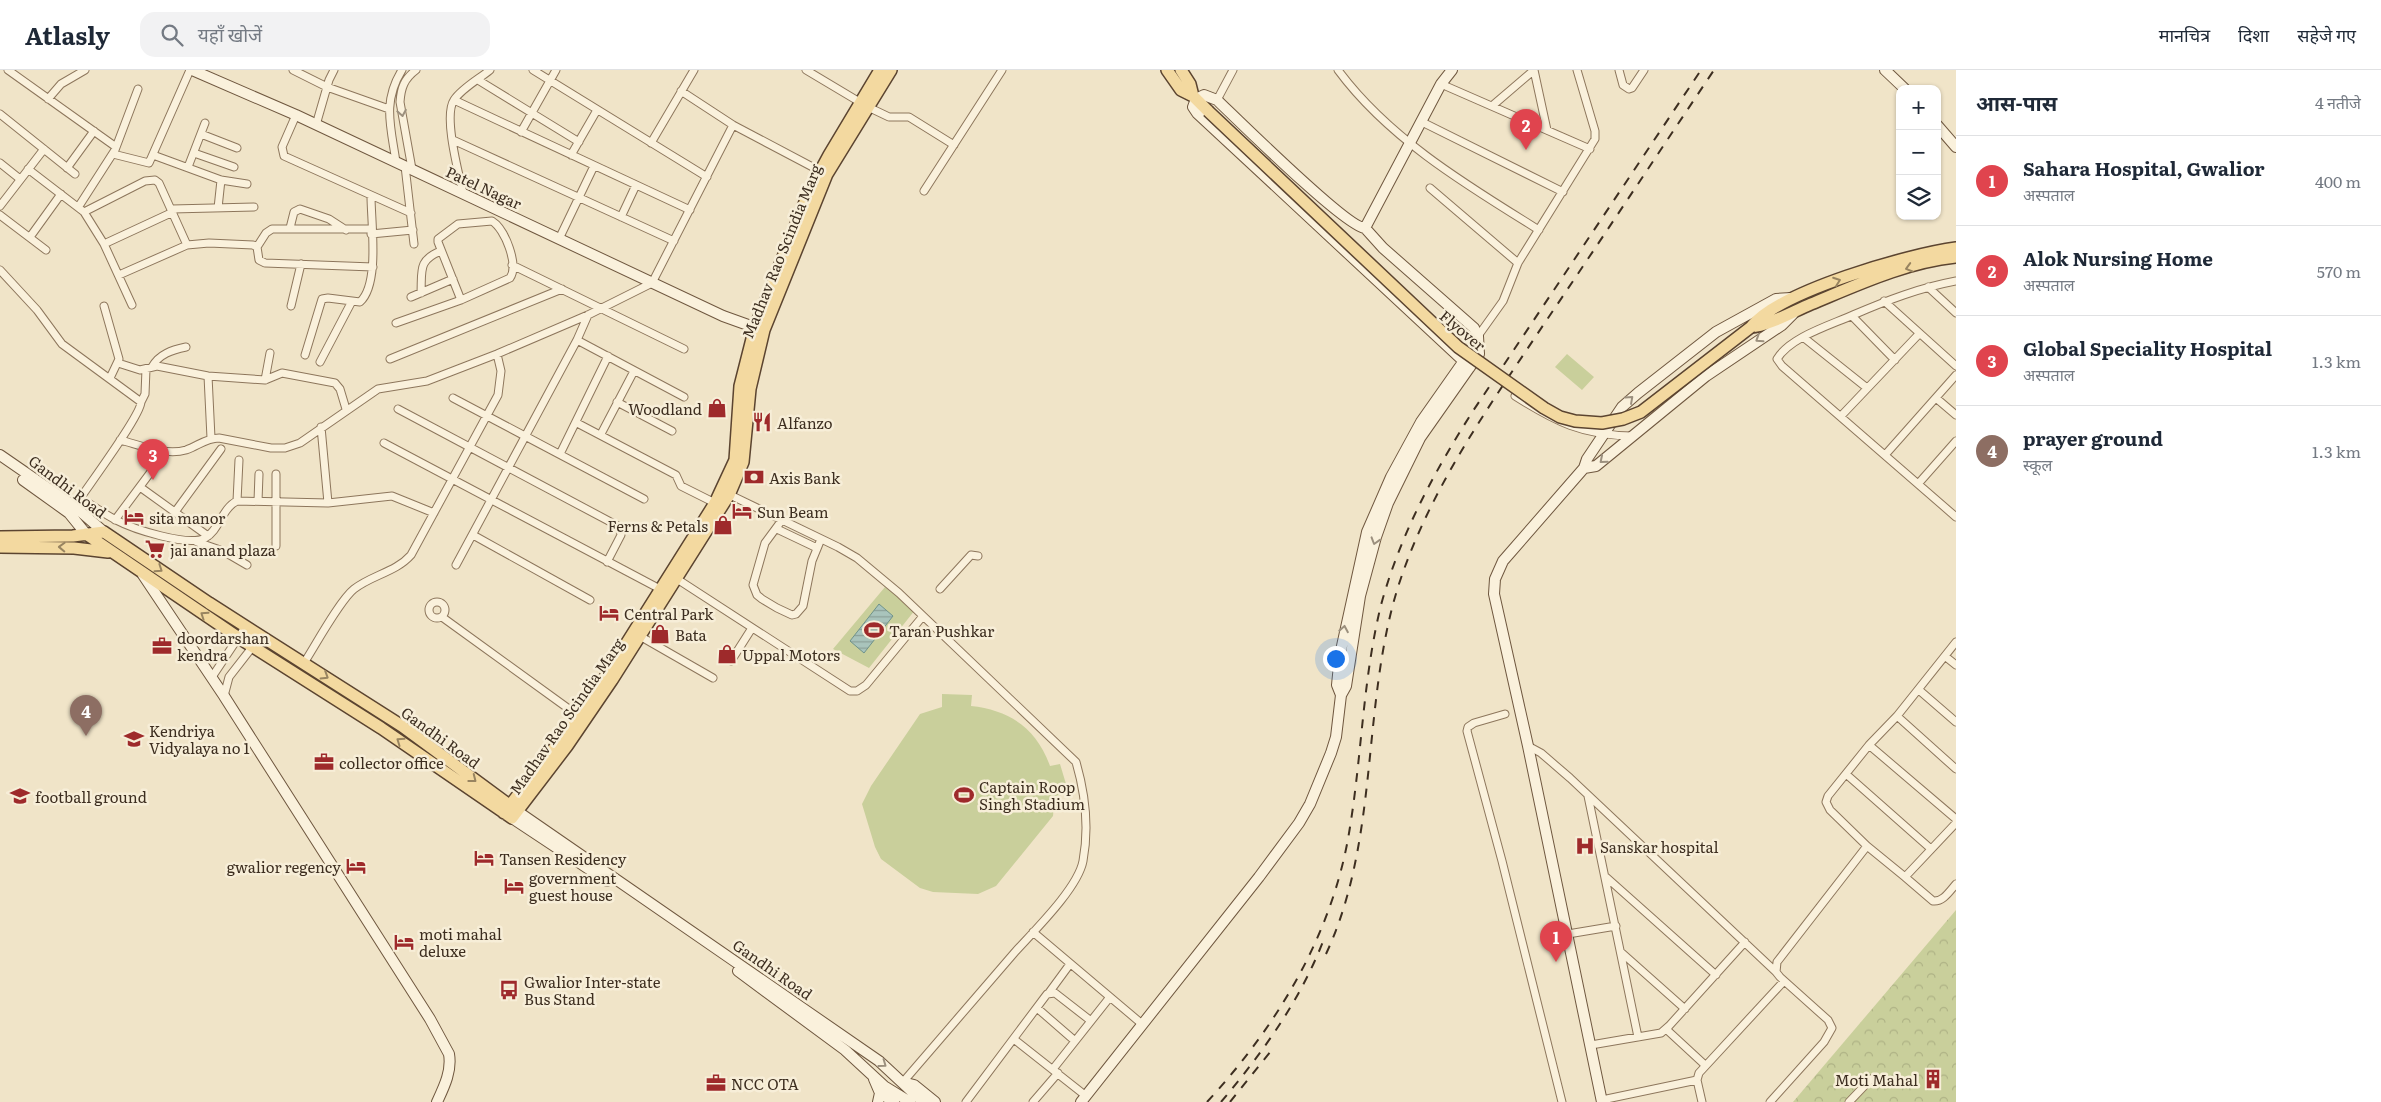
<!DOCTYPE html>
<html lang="hi">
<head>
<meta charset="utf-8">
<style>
  :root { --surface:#fff; --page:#f2f2f3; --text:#1f2937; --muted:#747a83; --line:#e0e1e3; --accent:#db2777 }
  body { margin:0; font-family:Literata,"Noto Sans Devanagari",serif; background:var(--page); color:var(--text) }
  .controls { position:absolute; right:15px; top:15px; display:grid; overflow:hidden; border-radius:10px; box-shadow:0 1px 4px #0004 }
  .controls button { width:45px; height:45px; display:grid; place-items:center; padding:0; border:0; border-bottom:1px solid var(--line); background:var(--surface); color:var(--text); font:25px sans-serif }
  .you { position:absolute; left:1335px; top:588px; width:18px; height:18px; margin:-12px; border:4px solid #fff; border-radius:50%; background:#1a73e8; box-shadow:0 0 0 8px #1a73e833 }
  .badge { display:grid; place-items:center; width:32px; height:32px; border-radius:50%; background:var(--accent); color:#fff; font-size:16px; font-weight:700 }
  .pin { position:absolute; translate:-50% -41px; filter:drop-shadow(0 1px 2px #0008) }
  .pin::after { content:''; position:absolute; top:26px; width:18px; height:15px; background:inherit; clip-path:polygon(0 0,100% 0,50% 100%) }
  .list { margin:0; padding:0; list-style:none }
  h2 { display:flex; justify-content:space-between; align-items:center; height:65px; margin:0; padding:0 20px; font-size:21px }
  h2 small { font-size:16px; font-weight:400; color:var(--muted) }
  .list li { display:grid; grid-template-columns:32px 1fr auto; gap:15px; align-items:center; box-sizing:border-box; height:90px; padding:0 20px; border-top:1px solid var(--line) }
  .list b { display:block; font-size:19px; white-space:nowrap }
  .list p { margin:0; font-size:16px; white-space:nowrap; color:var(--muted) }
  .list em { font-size:16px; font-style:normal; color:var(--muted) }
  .icon { flex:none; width:28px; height:28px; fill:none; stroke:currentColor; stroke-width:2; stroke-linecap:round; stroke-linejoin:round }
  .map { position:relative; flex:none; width:1956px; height:1032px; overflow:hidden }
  header { display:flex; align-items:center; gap:30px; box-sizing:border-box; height:70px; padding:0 25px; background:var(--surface); border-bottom:1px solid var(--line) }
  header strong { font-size:24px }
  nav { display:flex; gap:28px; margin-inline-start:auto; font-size:18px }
  .search { width:350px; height:45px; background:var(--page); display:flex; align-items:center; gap:12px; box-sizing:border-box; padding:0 18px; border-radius:15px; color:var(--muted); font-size:19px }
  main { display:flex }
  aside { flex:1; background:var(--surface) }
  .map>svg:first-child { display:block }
</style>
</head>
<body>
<header>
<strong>Atlasly</strong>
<div class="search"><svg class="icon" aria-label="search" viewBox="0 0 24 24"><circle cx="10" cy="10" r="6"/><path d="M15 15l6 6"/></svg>यहाँ खोजें</div>
<nav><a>मानचित्र</a><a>दिशा</a><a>सहेजे गए</a></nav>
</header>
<main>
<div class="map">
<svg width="1956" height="1032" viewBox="0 0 1956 1032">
  <defs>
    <pattern id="park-crowns" width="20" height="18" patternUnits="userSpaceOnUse" patternTransform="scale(1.25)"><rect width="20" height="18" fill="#c9cf9b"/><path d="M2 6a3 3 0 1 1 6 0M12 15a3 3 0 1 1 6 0" fill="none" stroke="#aeb285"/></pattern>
    <pattern id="water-rules" width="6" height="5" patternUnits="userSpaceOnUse" patternTransform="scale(1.25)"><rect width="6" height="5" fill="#a9c4bc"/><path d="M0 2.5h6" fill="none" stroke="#8ba098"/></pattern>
  </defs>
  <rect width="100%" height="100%" fill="#f0e4c8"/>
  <path fill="#c9cf9b" d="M1567,284L1594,307L1582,320L1555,297Z
    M885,517L915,540L869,598L833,579Z
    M942,624L972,625L971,636C1010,640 1037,659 1050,696L1060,694L1069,724L1055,726L1053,746L996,816L978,824L933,822L920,818L881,789L875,777L862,734L871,716L920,644L942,637Z"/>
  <path fill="url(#park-crowns)" d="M1956,840V1032H1793Z"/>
  <path fill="url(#water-rules)" stroke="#6f938a" d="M879,534L893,546L864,583L850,571Z"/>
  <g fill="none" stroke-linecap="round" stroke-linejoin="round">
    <defs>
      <path id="street" d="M8,0L116,77
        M293,0L327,17L389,39
        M533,0L707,107
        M806,0L868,37L889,47H909L954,75
        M1338,0C1389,69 1468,116 1539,160
        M1534,0L1547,60
        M1619,0L1623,15L1629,19L1632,18L1644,0
        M478,10L579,72
        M1441,14L1590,79
        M681,21L733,55L822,102
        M48,29L61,14L85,0
        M454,30L690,140
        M1217,30L1233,0
        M1492,36L1534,0
        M0,44L75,104
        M296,45L282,77L284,86L411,143
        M1422,52L1563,122
        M316,55L329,10L334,0
        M521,62L556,0
        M201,64L237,78
        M453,70L674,171
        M651,73L694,0
        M194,83L234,97
        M113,84L149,93L190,0
        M153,85L221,110L247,114
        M571,85L597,40
        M396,92C391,57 382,32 402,0
        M0,93L20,109
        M405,96L414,174
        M188,97L205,53
        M67,98L94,61
        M28,99L84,142L104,174L132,235
        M412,99L400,32C401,18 404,9 416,0
        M1430,118L1518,193
        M924,121L1002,0
        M463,123C459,104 443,46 454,30C462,18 479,9 490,0
        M0,136L44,79
        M79,136L115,80L138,19
        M218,138L221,110
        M172,139L254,137
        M84,142L145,111L155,110L159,113L187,175
        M0,145L46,180
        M621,147L636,115
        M290,158L294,142L300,139L329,149L346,160
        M371,164L413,160
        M30,167L61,124
        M559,169L594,96
        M104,174L173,142
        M257,177L266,163L272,159H371
        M512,195L684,279
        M0,200L37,240L62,274L141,332C141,345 89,415 79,430
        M119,205L187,175L209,173L253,175L257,177L259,190L265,193L373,197
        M1956,211C1919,218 1888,230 1853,245C1831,255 1790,267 1777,289L1782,296L1956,447
        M1928,217L1956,243
        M421,223C422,200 418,190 441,181
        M411,227L453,209
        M1884,231L1956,296
        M104,236L119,289L110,308
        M291,236L301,194
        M1852,246L1895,290
        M396,253L461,230L510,208C519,195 505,159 492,151L458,154L438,169V172L461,230
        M1478,266L1503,231L1518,193L1595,69V61L1577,0
        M1803,267L1867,318
        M577,270L684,327
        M305,285L322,229L328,228L360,232C380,214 371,153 371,126
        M390,289L562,219
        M320,292L351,233
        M118,293L140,300L157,296L208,306L265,310L282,303L335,313L340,319L346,339
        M152,297C159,284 172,280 186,277
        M208,306L211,368
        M265,310L270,283
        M1515,326C1556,352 1582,365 1632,366
        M453,328L644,429
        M1936,328L1956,345
        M141,332L145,324L146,299
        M617,332L672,361
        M398,339L620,457L621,465L607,492
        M1841,346L1919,264
        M577,353L676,405L681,416L715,433
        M321,357L328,433
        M601,364L634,301
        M120,370C140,375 165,386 186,380C198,376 206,368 219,368L271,378H285L300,373L378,319L427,311L497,284L588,245L652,213L733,55
        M384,373L660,519
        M560,384L608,286
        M1885,385L1956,305
        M1918,414L1956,371
        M140,417L208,466
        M726,423L838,477L857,488L899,523L1076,692C1085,723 1089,759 1083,791C1078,818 1034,861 1015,882C978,925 940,969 903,1012
        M80,428C92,435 104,444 116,450C133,459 188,477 205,468C219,461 222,438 237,431L328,433L392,426L434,443
        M237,431L239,390
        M258,431L259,404
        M175,442L221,379
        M115,450L159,391
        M782,450L765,473L753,515L757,525L762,529L777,538L792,545L796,544L803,536L812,491L821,469
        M777,459L817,478
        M473,465L590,530
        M197,472L223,481L247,495
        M276,476V404
        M456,495L577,270L588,245
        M674,507L850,621H857L866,615L923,546
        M940,519L971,485L978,486
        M429 540a8 8 0 1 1 16 0a8 8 0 1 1-16 0Z
        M442,547L580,647
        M638,565L713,608
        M1946,587L1956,595
        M731,591L752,558
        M304,593C315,576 340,530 354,519C372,505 396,502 411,485L498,325L501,301L497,284
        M212,607L246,556
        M1919,620L1956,652
        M224,626L229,607L261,566
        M1505,644L1474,653L1468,657L1467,661L1502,791L1562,1032
        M1897,646L1956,699
        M1869,675L1956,749
        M1528,676L1541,683L1570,708L1776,902
        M1846,704L1931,779
        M1588,726L1638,967
        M1867,776L1830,740L1826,732L1828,726L1869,675L1897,646L1956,572
        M1606,807L1716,905
        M1905,807L1933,831C1943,832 1949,822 1956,814
        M1033,862L1142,954
        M1568,864L1616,856
        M1622,883L1685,939
        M1048,924L1070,894
        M1037,938L1075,971
        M1666,959L1705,995
        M1015,970L1086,1026
        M1591,975L1661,963L1669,956L1745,872
        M1053,999L1110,927
        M1602,1030L1697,1010
        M966,1032L1047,924L1055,923L1091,951
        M1033,1032L1058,1003
        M1702,1032L1697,1010L1699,1003L1784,911
        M1770,1032L1824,972L1832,958L1828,950L1780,907L1776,902L1777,892L1867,776L1905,807L1956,753
        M1849,1032L1871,1009"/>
      <path id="secondary" d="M192,0L296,45L723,246L762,260
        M1452,0L1441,14L1365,158C1347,158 1237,49 1217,30L1204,25L1196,29L1193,37L1197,43L1470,297
        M1885,0L1905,19
        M1937,55L1956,77
        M0,385L74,436L104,462
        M1584,398L1596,396L1706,306L1782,255L1793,244
        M23,410L69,443L86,464
        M143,505L224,626L430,949L449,984C452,1001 444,1017 437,1032
        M1341,625L1337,615L1340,585L1367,462L1391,407L1421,352L1466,288
        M517,741L879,991L923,1032
        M512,748L607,811
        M738,901L845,980L884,1016L910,1032
        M874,1009L880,1023L878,1032
        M906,1013L914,1015L935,1032
        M880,1023L894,1032
        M1081,1032L1259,807L1299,753L1310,734L1331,683L1336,667L1341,625L1346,616L1360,526L1376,467L1388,433L1420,368L1479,284L1478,266L1474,258L1383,178L1365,158
        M1602,1032L1528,676L1494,524L1495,509L1503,491L1584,398L1587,389L1622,337L1638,323L1716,262L1776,229L1791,228"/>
      <path id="primary" d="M1167,0L1181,20L1193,26L1208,41
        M1181,0L1190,14L1193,26
        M1751,257C1779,221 1910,184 1956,178
        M1751,257C1768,256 1794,241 1811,234C1857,215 1906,192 1956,187
        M86,464L239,568L381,658L512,748L567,676L612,610L729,425L743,392L750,319L764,260L827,104L891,0
        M0,467L73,466L104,462L209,533L402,656L516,740
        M0,477L74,478L108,482
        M504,743L559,672L606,606L715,433L735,390L740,316L755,257L809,122L829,85L880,0"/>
    </defs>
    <use href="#street" stroke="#8d765c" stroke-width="9"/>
    <use href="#secondary" stroke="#6f573f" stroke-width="12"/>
    <use href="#primary" stroke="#5b4430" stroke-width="14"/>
    <use href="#street" stroke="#faf1dc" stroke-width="7"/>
    <use href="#secondary" stroke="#faf1dc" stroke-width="10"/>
    <use href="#primary" stroke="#f3d9a0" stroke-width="11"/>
    <path stroke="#3d2e20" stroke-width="2" stroke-dasharray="9 9" stroke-linecap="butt" d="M1326,884C1380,768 1361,636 1398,517C1429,420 1488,338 1544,254C1601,170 1657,85 1714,0
      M1207,1032C1278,955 1334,862 1350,757C1362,683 1363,608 1381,535C1400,465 1434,402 1473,341L1701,0
      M1221,1032C1263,982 1300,931 1324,869
      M1230,1032L1271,981"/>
    <defs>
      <path id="primary-bridge" d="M1208,41L1458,277L1544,338L1560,347L1575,351L1602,353L1623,349L1641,342L1751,257"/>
    </defs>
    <use href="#primary-bridge" stroke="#5b4430" stroke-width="14" stroke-linecap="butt"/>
    <use href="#primary-bridge" stroke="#f3d9a0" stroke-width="11"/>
  </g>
  <defs><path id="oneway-chevron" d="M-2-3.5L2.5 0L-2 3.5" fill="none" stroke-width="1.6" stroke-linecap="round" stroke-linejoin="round" transform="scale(1.25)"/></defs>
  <g stroke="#9c907e">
    <use href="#oneway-chevron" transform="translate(402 43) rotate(80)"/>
    <use href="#oneway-chevron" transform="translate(1759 269) rotate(147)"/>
    <use href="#oneway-chevron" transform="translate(1630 329) rotate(-42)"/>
    <use href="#oneway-chevron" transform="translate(1603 390) rotate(140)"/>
    <use href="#oneway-chevron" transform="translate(1375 471) rotate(107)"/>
    <use href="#oneway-chevron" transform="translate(1344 559) rotate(-80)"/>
    <use href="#oneway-chevron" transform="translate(883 994) rotate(36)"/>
  </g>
  <g stroke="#988460">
    <use href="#oneway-chevron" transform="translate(1909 198) rotate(164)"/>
    <use href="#oneway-chevron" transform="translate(1837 211) rotate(-20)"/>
    <use href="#oneway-chevron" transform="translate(62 477) rotate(-178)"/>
    <use href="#oneway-chevron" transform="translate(159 499) rotate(34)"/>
    <use href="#oneway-chevron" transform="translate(204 545) rotate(-146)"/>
    <use href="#oneway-chevron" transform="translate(325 606) rotate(32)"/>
    <use href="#oneway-chevron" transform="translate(400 671) rotate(-145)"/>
    <use href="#oneway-chevron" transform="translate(473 709) rotate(38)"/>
  </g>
  <defs>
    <symbol id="shop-bare" viewBox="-9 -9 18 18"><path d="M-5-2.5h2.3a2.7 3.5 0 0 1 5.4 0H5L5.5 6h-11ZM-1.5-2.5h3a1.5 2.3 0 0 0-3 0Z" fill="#9e2a2b" stroke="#f7eed8" stroke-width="2.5" paint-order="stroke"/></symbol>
    <symbol id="restaurant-bare" viewBox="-9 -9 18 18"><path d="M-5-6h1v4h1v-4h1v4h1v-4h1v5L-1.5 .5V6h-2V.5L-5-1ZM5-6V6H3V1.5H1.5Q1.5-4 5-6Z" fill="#9e2a2b" stroke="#f7eed8" stroke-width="2.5" paint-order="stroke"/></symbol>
    <symbol id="bank-bare" viewBox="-9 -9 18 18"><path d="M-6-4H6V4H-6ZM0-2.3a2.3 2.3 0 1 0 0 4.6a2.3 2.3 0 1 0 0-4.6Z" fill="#9e2a2b" stroke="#f7eed8" stroke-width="2.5" paint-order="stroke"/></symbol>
    <symbol id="hotel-bare" viewBox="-9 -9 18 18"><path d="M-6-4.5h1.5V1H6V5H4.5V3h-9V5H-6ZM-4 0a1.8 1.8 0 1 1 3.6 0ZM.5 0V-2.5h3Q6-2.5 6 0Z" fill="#9e2a2b" stroke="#f7eed8" stroke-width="2.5" paint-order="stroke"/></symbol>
    <symbol id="supermarket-bare" viewBox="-9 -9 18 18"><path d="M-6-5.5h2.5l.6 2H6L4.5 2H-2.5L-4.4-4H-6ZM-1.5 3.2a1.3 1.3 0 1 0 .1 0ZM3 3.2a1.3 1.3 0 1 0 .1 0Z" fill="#9e2a2b" stroke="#f7eed8" stroke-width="2.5" paint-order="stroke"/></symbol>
    <symbol id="stadium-bare" viewBox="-9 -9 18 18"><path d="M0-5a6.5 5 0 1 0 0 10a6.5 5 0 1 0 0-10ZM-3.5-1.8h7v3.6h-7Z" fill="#9e2a2b" stroke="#f7eed8" stroke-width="2.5" paint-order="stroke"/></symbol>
    <symbol id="office-bare" viewBox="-9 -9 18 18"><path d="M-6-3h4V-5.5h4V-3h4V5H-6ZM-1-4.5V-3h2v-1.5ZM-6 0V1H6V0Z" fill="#9e2a2b" stroke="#f7eed8" stroke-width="2.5" paint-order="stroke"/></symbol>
    <symbol id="school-bare" viewBox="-9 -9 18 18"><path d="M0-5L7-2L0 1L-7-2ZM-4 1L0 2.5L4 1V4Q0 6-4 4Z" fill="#9e2a2b" stroke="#f7eed8" stroke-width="2.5" paint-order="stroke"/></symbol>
    <symbol id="hospital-bare" viewBox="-9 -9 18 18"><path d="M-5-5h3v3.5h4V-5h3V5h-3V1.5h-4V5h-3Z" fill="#9e2a2b" stroke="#f7eed8" stroke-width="2.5" paint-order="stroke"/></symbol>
    <symbol id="bus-bare" viewBox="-9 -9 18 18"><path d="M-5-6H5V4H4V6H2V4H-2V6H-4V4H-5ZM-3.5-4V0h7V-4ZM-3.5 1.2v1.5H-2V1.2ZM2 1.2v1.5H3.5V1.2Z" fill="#9e2a2b" stroke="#f7eed8" stroke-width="2.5" paint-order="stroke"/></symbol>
    <symbol id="building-bare" viewBox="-9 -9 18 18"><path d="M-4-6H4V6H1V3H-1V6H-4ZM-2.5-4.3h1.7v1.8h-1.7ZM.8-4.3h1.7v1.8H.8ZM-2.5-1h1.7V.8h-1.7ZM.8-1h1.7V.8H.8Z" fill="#9e2a2b" stroke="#f7eed8" stroke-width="2.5" paint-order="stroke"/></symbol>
  </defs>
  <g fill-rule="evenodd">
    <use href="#shop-bare" x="703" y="324" width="28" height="28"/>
    <use href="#restaurant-bare" x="748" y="338" width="28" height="28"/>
    <use href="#bank-bare" x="740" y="393" width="28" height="28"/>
    <use href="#hotel-bare" x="728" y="427" width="28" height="28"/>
    <use href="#hotel-bare" x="120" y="433" width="28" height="28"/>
    <use href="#shop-bare" x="709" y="441" width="28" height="28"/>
    <use href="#supermarket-bare" x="141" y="465" width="28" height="28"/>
    <use href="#hotel-bare" x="595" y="529" width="28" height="28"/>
    <use href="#stadium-bare" x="860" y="546" width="28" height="28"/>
    <use href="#shop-bare" x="646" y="550" width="28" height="28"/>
    <use href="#office-bare" x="148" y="562" width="28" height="28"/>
    <use href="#shop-bare" x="713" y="570" width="28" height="28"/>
    <use href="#school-bare" x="120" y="655" width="28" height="28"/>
    <use href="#office-bare" x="310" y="678" width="28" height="28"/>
    <use href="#stadium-bare" x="950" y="711" width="28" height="28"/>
    <use href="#school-bare" x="6" y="712" width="28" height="28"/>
    <use href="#hospital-bare" x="1571" y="762" width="28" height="28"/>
    <use href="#hotel-bare" x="470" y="774" width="28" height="28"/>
    <use href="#hotel-bare" x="342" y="782" width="28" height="28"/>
    <use href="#hotel-bare" x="500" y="802" width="28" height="28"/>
    <use href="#hotel-bare" x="390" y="858" width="28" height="28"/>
    <use href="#bus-bare" x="495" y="906" width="28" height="28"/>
    <use href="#building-bare" x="1919" y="995" width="28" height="28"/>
    <use href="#office-bare" x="702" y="999" width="28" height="28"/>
  </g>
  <g text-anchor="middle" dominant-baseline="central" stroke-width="5" stroke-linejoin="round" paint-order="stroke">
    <g font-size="15" fill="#3d2e20" stroke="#f7eed8">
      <text transform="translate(484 117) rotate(25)">Patel Nagar</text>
      <text transform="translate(781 181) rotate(-68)">Madhav Rao Scindia Marg</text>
      <text transform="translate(1463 260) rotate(40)">Flyover</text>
      <text transform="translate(68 416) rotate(37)">Gandhi Road</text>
      <text transform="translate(566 646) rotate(-55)">Madhav Rao Scindia Marg</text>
      <text transform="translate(441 667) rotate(36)">Gandhi Road</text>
      <text transform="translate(773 899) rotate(35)">Gandhi Road</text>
    </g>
    <g font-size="15" fill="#3d2e20" stroke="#f7eed8" text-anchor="start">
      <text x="702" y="338" text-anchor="end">Woodland</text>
      <text x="777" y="352">Alfanzo</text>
      <text x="769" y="407">Axis Bank</text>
      <text x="757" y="441">Sun Beam</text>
      <text x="149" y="447">sita manor</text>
      <text x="708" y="455" text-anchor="end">Ferns &amp; Petals</text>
      <text x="170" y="479">jai anand plaza</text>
      <text x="624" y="543">Central Park</text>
      <text x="889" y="560">Taran Pushkar</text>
      <text x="675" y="564">Bata</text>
      <text x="177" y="567">doordarshan<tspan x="177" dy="17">kendra</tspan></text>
      <text x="742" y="584">Uppal Motors</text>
      <text x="149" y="660">Kendriya<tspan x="149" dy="17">Vidyalaya no 1</tspan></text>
      <text x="339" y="692">collector office</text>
      <text x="979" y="716">Captain Roop<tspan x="979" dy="17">Singh Stadium</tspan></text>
      <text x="35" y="726">football ground</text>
      <text x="1600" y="776">Sanskar hospital</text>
      <text x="499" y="788">Tansen Residency</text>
      <text x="341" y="796" text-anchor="end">gwalior regency</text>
      <text x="529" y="807">government<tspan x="529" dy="17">guest house</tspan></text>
      <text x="419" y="863">moti mahal<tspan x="419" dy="17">deluxe</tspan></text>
      <text x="524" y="911">Gwalior Inter-state<tspan x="524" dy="17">Bus Stand</tspan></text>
      <text x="1918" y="1009" text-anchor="end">Moti Mahal</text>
      <text x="731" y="1013">NCC OTA</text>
    </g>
  </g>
</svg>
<div class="controls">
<button>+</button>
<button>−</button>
<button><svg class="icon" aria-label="layers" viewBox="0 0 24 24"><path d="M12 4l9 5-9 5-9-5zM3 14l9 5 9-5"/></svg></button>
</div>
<div class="you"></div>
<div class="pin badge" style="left:1556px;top:892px;background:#e0444e">1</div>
<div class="pin badge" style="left:1526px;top:80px;background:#e0444e">2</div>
<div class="pin badge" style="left:153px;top:410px;background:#e0444e">3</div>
<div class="pin badge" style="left:86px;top:666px;background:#8d6e63">4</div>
</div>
<aside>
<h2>आस-पास<small>4 नतीजे</small></h2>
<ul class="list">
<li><span class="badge" style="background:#e0444e">1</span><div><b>Sahara Hospital, Gwalior</b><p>अस्पताल</p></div><em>400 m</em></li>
<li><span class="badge" style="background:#e0444e">2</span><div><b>Alok Nursing Home</b><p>अस्पताल</p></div><em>570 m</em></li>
<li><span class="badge" style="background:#e0444e">3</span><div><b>Global Speciality Hospital</b><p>अस्पताल</p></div><em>1.3 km</em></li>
<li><span class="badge" style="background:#8d6e63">4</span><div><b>prayer ground</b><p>स्कूल</p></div><em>1.3 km</em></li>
</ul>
</aside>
</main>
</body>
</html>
